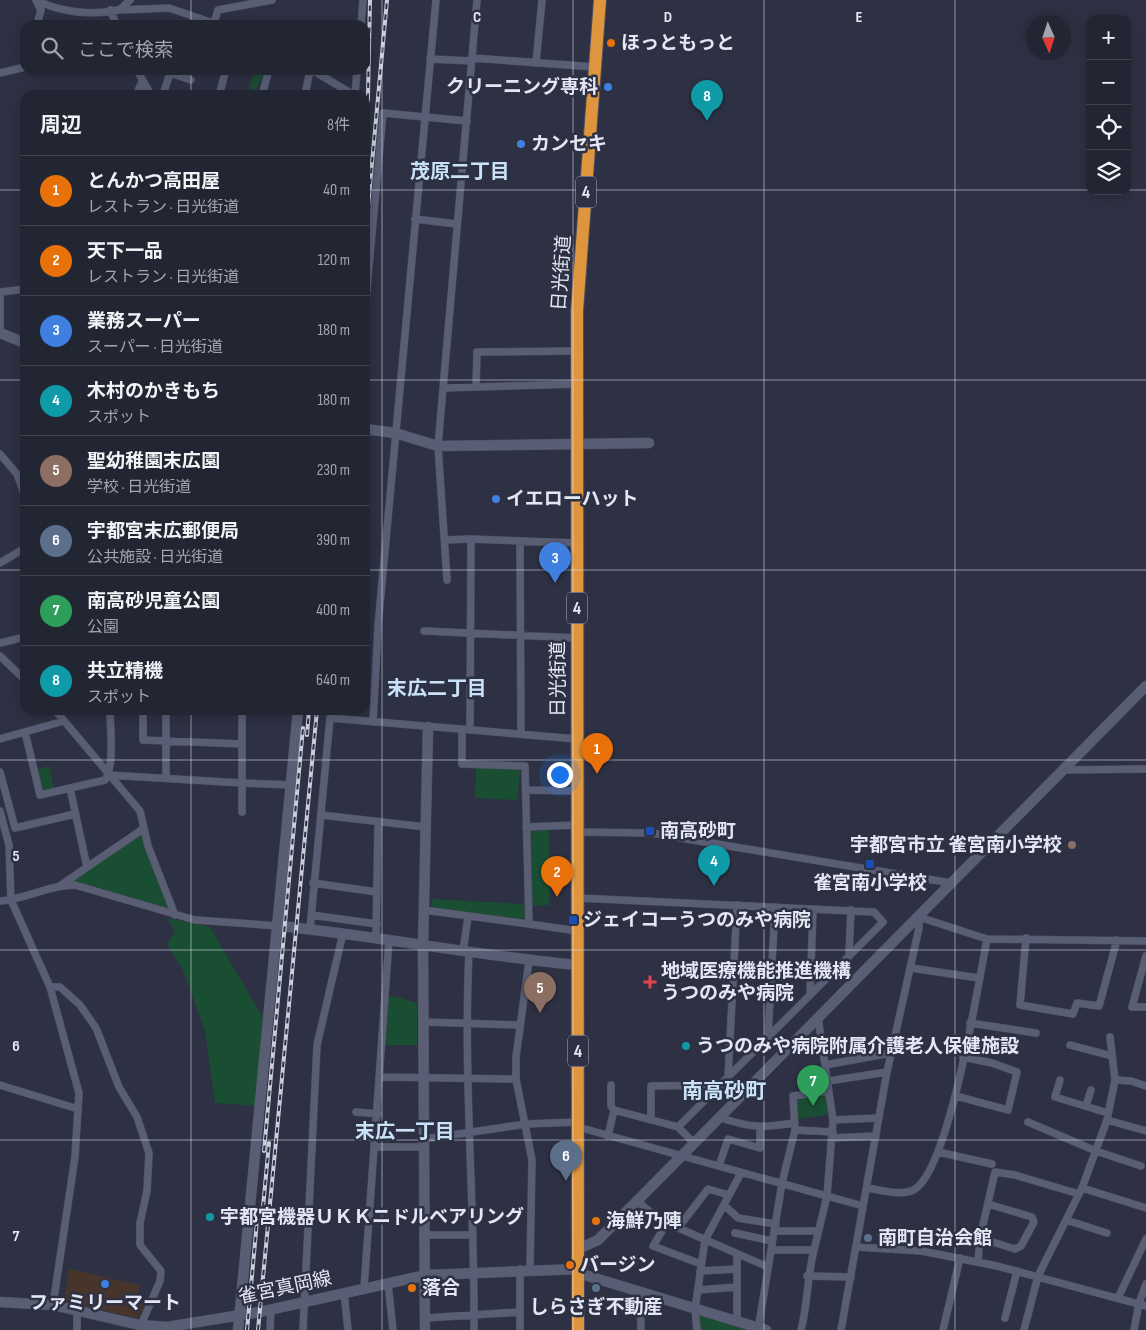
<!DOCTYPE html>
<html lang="ja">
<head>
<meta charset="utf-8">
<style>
  :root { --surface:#222532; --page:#2e313e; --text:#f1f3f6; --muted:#a2a5ac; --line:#3f424d; --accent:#7abff8 }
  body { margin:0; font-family:"Sofia Sans Condensed","Noto Sans JP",sans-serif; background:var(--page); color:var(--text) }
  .controls { position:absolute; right:15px; top:15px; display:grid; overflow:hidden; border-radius:10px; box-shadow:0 2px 12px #0003 }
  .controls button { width:45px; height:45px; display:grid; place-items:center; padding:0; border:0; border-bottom:1px solid var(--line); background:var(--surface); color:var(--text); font:25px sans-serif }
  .compass { position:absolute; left:1026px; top:15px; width:45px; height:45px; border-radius:50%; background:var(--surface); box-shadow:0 2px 12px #0003; rotate:177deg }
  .you { position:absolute; left:559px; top:774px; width:18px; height:18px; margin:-12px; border:4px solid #fff; border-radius:50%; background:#1a73e8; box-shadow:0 0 0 8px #1a73e833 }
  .badge { display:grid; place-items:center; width:32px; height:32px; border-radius:50%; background:var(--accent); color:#fff; font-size:16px; font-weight:700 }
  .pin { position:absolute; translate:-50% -41px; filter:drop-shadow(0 1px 2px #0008) }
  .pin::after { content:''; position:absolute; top:26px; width:18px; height:15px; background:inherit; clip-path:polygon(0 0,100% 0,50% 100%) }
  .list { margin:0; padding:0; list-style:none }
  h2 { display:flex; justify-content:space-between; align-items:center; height:65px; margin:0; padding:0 20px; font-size:21px }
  h2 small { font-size:16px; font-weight:400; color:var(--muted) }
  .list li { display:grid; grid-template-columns:32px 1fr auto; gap:15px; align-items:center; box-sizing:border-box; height:70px; padding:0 20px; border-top:1px solid var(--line) }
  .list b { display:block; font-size:19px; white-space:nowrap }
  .list p { margin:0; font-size:16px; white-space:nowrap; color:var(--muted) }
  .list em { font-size:16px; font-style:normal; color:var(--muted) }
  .icon { flex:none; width:28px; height:28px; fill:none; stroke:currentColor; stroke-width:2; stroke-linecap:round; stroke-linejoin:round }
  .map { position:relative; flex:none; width:1146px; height:1330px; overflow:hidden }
  .search { position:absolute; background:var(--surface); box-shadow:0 2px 12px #0003; left:20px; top:20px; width:350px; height:55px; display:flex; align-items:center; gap:12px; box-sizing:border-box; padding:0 18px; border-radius:15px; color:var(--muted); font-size:19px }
  .panel { position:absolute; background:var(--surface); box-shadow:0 2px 12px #0003; left:20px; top:90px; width:350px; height:625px; border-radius:15px }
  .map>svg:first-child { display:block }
</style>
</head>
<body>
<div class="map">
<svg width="1146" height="1330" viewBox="0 0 1146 1330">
  <rect width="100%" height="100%" fill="#2d3143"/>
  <path fill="#47352c" d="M69,1269L141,1285L135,1299L143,1304V1310L137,1318L64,1302Z"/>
  <path fill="#194e33" d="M255,70L264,73L256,90L249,88Z
    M49,766L54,788L44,790L41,786L37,770Z
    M476,768L518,769L520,773L517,800L475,798Z
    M549,830V905L531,906L528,831Z
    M140,833L170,910L90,885L71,882Z
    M432,899L524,904L525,916L522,919L431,908Z
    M167,918L210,927L263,1018L257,1106L215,1103L205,1031L183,970L167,944L175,931Z
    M387,996L397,997L417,1003V1045H385Z
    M827,1093L831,1114L797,1119L796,1098Z
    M701,1316L748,1330H700L699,1317Z"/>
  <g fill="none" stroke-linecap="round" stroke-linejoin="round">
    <defs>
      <path id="street" d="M36,0C59,12 92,16 118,10C122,9 126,3 130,0
        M36,0L41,10L37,25
        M110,10L117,25
        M119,10L169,8L219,25
        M214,23L218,10L272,0
        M361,25L363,0
        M472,58L595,67
        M430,59L472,61
        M536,63L542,0
        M137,70L151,95
        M312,70L354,95
        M0,73L25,67
        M136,95L142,82
        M163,95L170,73L191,80
        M219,95L226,70
        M262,95L269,70
        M305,95L310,70
        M355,95L357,70
        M415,219L457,224
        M0,292V329
        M1,292L25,289
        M365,310L383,113L467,121
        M476,387L477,352L577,351
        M443,388L577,384
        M0,454L17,474L25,496
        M471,539L577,543
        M445,540L471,539L470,730
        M520,541L521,734
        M0,563L25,548
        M447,580L438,446L477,0
        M424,631L577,638
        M0,643L25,637
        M0,656L25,680
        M55,710L140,811L148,846L175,915
        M143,710V740L242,744
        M166,710V778
        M373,722L378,626L436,0
        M25,732L40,795L105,780C115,765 110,728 110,710
        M0,739L64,721
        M1062,770L1146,769
        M0,772L15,828L75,814
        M108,775L242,783V710
        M70,788L87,867
        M526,790L577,791
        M0,811L9,845L11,900L50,987L79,1093L75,1157L53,1305
        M242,812V783L291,785
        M321,815L426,827
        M526,827L577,825
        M577,832L651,833L951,883
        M313,883L377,892
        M61,885L143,829
        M578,898L874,912L883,922L678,1127L614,1110L608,1136
        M0,901C26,899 49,885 75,885L195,920L279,926
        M424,910L529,924L525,766L462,764V730
        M311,915L377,924
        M529,924L578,931
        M310,929L330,718L577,739
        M376,938L378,822
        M1026,938L1020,1005L1073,1014L1077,1003L1099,1006L1117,940
        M463,951L468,917
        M469,952C463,1078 475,1204 474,1330
        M849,954L851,910
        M1146,956L1132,1007H1146
        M529,961L516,1057V1079L532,1160L530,1269
        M911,968L979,978
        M50,987H60L80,1005L96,1028L119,1087L137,1117L149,1153L147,1191L140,1223V1245L161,1271L160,1281L140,1327
        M810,995L813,909
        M424,1022L519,1025
        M970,1023L1036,1033
        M768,1037L775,907
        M1070,1045L1112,1056
        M825,1065L891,1053
        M381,1077L516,1079
        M728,1077L737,905
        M1060,1080L1055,1097L1108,1113
        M1115,1080L1131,1081L1146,1086
        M828,1081L887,1072
        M0,1085L78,1109
        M611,1085V1106L614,1110
        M810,1094L808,1076L826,1072
        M956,1096L1008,1110L1017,1072L992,1063L963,1057
        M1086,1106L1091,1090
        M356,1112L378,1114
        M718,1117C751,1128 761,1128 795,1123
        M651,1120V1086L720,1085
        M833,1120L879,1118
        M1107,1120L1146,1131
        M1028,1122L1096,1151L1141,1166
        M578,1127L863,1206
        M678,1127L694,1143
        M795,1130L833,1132
        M832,1138L876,1136
        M424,1139L526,1124L578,1122
        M375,1147H424
        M938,1152L992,1164
        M719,1166L728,1139L760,1148V1128
        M867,1188C882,1190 902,1197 915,1189C950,1166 978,985 987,939
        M1082,1188L1146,1208
        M637,1201L660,1220L768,1267
        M724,1205L738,1218L776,1224
        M1066,1220L1107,1233
        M667,1223L653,1246L701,1264
        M678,1228L708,1189L729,1195
        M775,1231H818
        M735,1233L772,1241
        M425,1235H473
        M980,1238L1015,1249L1021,1246L1034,1222L1032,1217L988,1204
        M856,1247L922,1251L997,1266L1146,1306
        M771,1250H814L827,1196L833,1120L818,1017
        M978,1262L980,1238L995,1172L1015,1175L1079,1194
        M520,1269V1330
        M700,1271L737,1269
        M807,1276L851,1277
        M388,1283L393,1330
        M364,1288L389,940
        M698,1290L737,1287
        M640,1292L641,1330
        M344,1293L348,1330
        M1118,1298L1146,1239
        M77,1309V1330
        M425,1318L520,1312
        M1005,1318L1017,1271
        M737,1321V1254
        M270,1330L271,1310
        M303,1330L317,1045L343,933
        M697,1330L695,1309L705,1240L741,1173
        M758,1330L782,1183L795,1130L793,1096L829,1091
        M801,1330C808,1303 807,1277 814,1250
        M841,1330L887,1072L919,928V917L987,939L1146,941
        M943,1330L960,1258
        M1024,1330L1038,1276L1082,1188L1107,1120L1115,1080L1110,1037
        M1134,1330L1139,1303L1146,1284"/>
      <path id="secondary" d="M0,333L25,343
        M365,429L395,433L438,446L649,443
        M279,926C379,936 478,956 578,965
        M578,1249L598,1240L637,1201L1146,686
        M578,1273L766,1330
        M0,1302L53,1305L140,1325L167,1327L260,1312L426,1275L578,1269
        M238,1330L298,710
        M425,1330L423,946L428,727"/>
      <path id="highway" d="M578,1330L577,311L600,0"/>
    </defs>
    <use href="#street" stroke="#4b4e5e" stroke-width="8"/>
    <use href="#secondary" stroke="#4b4e5e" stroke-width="11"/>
    <use href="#highway" stroke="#4b4e5e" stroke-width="14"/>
    <use href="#street" stroke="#5a5e74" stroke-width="7"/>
    <use href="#secondary" stroke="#5a5e74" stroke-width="10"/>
    <use href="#highway" stroke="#de953e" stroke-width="12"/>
    <defs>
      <path id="rail" d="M367,143L370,0
        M365,239L387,0
        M307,735L309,710
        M264,1151L303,728
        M262,1218L269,1143
        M247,1330L258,1210
        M258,1330L317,710"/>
    </defs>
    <use href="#rail" stroke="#cacddb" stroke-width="4"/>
    <use href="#rail" stroke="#2d3143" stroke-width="2" stroke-dasharray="5.5" stroke-linecap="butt"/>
  </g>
  <path fill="none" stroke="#e3e6f3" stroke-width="1" stroke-opacity="0.55" d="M191,0V25M382,0V1330M573,0V1330M764,0V1330M955,0V1330M191,70V95M0,190H25M365,190H1090M1127,190H1146M0,380H25M365,380H1146M0,570H25M365,570H1146M191,710V1330M0,760H1146M0,950H1146M0,1140H1146"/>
  <g fill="#e8710a" stroke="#2d3143" stroke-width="2">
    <circle cx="611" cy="43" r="5"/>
    <circle cx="596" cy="1221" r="5"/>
    <circle cx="570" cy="1265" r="5"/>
    <circle cx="412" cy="1288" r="5"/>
  </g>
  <g fill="#3f7fe0" stroke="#2d3143" stroke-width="2">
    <circle cx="608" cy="87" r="5"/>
    <circle cx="521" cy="144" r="5"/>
    <circle cx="496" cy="499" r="5"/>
    <circle cx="105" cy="1284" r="5"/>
  </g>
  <g fill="#1a4fb4" stroke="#2d3143" stroke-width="2">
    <rect x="645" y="826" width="10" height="10" rx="2.5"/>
    <rect x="865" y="859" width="10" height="10" rx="2.5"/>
    <rect x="568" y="915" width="10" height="10" rx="2.5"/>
  </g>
  <circle fill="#8d6e63" stroke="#2d3143" stroke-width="2" cx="1072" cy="845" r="5"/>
  <path fill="#e0444e" stroke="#2d3143" stroke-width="2" d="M647.5 974.5h5v5h5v5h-5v5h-5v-5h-5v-5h5z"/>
  <g fill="#0f9aa8" stroke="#2d3143" stroke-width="2">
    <circle cx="686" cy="1046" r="5"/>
    <circle cx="210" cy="1217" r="5"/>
  </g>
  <g fill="#5c6f8a" stroke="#2d3143" stroke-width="2">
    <circle cx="868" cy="1238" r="5"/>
    <circle cx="596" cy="1288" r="5"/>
  </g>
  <g text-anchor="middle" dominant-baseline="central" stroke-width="5" stroke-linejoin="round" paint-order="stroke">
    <g fill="#2d3143" stroke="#acb0be" stroke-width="1">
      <rect x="576" y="176.5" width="20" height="31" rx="4"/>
      <rect x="567" y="592.5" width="20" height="31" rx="4"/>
      <rect x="568" y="1035.5" width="20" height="31" rx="4"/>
    </g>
    <g font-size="18" font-weight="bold" fill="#e3e6f3">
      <text x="586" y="192">4</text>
      <text x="577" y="608">4</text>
      <text x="578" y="1051">4</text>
    </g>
    <g font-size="19" font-weight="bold" fill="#e3e6f3" stroke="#2d3143" text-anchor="start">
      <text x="621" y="43">ほっともっと</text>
      <text x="598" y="87" text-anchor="end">クリーニング専科</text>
      <text x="531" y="144">カンセキ</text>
      <text x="506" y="499">イエローハット</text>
      <text x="660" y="831">南高砂町</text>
      <text x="1062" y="845" text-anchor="end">宇都宮市立 雀宮南小学校</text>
      <text x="870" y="883" text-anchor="middle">雀宮南小学校</text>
      <text x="583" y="920">ジェイコーうつのみや病院</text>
      <text x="661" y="971">地域医療機能推進機構<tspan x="661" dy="22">うつのみや病院</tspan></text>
      <text x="696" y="1046">うつのみや病院附属介護老人保健施設</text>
      <text x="220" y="1217">宇都宮機器ＵＫＫニドルベアリング</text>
      <text x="606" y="1221">海鮮乃陣</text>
      <text x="878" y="1238">南町自治会館</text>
      <text x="580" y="1265">バージン</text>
      <text x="422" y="1288">落合</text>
      <text x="105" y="1303" text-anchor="middle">ファミリーマート</text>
      <text x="596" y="1307" text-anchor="middle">しらさぎ不動産</text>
    </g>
    <g font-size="19" fill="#e3e6f3" stroke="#2d3143">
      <text transform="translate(562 273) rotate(-86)">日光街道</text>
      <text transform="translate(558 679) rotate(-90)">日光街道</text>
      <text transform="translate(285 1288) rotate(-12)">雀宮真岡線</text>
    </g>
    <g font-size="20" font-weight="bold" fill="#cae2f8" stroke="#2d3143">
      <text x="460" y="172">茂原二丁目</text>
      <text x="437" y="689">末広二丁目</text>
      <text x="405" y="1132">末広一丁目</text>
    </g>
    <g font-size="21" font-weight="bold" fill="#cae2f8" stroke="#2d3143">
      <text x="724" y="1091">南高砂町</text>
    </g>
  </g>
  <g font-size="16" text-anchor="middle" font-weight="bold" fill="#e3e6f3" stroke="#2d3143" stroke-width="5" stroke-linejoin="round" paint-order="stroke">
    <text x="477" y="22">C</text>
    <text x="668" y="22">D</text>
    <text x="859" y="22">E</text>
    <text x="16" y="861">5</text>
    <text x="16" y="1051">6</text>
    <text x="16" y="1241">7</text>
  </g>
</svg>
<div class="controls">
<button>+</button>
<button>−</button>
<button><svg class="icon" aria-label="locate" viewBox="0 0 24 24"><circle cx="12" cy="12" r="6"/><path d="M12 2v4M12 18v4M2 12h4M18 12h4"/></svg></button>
<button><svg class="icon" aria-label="layers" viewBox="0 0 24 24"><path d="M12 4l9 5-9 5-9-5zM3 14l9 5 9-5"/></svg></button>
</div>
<svg class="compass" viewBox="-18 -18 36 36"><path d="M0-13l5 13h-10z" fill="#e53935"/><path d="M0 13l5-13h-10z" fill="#a2a5ac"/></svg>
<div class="you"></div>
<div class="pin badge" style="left:597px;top:774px;background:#e8710a">1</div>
<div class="pin badge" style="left:557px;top:897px;background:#e8710a">2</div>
<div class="pin badge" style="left:555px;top:583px;background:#3f7fe0">3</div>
<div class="pin badge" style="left:714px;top:886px;background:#0f9aa8">4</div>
<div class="pin badge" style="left:540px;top:1013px;background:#8d6e63">5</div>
<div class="pin badge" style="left:566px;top:1181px;background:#5c6f8a">6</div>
<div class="pin badge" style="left:813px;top:1106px;background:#2e9e5b">7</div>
<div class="pin badge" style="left:707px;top:121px;background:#0f9aa8">8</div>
<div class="search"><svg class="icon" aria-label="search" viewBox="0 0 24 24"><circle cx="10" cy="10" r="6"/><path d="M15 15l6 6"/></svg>ここで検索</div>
<section class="panel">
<h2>周辺<small>8件</small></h2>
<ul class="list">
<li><span class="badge" style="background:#e8710a">1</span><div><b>とんかつ高田屋</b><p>レストラン · 日光街道</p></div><em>40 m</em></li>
<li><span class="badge" style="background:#e8710a">2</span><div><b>天下一品</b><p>レストラン · 日光街道</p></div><em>120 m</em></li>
<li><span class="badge" style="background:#3f7fe0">3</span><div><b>業務スーパー</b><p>スーパー · 日光街道</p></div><em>180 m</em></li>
<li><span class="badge" style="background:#0f9aa8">4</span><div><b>木村のかきもち</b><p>スポット</p></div><em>180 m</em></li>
<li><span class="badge" style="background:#8d6e63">5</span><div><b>聖幼稚園末広園</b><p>学校 · 日光街道</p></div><em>230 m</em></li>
<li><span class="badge" style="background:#5c6f8a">6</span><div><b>宇都宮末広郵便局</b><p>公共施設 · 日光街道</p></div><em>390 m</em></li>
<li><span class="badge" style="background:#2e9e5b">7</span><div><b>南高砂児童公園</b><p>公園</p></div><em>400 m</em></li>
<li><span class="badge" style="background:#0f9aa8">8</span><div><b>共立精機</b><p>スポット</p></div><em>640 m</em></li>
</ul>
</section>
</div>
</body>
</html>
